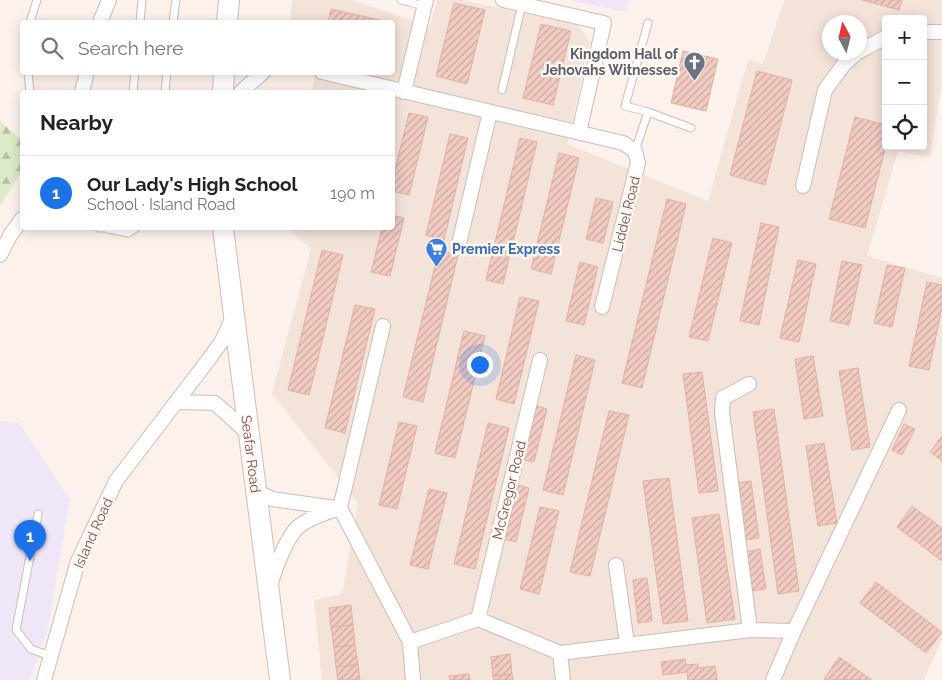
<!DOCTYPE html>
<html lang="en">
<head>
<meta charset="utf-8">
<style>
  :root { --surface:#fff; --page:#f6f6f6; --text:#222; --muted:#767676; --line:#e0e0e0; --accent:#1a73e8 }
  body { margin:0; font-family:Raleway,sans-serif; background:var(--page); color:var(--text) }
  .controls { position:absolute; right:15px; top:15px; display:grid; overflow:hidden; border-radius:5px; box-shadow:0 2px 12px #0003 }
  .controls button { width:45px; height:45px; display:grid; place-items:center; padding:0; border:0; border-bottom:1px solid var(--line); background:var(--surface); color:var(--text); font:25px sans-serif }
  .compass { position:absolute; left:822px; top:15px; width:45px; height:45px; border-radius:50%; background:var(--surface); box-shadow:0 2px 12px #0003; rotate:353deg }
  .you { position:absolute; left:479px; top:364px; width:18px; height:18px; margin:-12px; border:4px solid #fff; border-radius:50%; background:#1a73e8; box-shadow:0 0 0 8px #1a73e833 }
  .badge { display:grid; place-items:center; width:32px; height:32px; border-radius:50%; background:var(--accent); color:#fff; font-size:16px; font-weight:700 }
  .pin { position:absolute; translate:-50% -41px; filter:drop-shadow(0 1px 2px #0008) }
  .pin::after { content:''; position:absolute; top:26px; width:18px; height:15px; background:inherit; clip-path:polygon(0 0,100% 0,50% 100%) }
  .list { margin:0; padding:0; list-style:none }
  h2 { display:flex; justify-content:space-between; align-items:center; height:65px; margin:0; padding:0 20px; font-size:21px }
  h2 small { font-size:16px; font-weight:400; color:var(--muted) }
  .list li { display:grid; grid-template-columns:32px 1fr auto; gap:15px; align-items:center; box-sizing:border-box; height:75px; padding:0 20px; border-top:1px solid var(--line) }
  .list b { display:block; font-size:19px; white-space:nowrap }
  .list p { margin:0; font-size:16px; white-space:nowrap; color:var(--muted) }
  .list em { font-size:16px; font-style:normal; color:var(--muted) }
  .icon { flex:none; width:28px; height:28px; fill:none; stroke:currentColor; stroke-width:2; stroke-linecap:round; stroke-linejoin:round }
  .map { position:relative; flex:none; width:942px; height:680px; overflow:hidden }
  .search { position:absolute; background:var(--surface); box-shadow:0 2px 12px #0003; left:20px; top:20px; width:375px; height:55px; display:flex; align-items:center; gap:12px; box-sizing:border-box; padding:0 18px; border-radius:5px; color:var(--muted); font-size:19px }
  .panel { position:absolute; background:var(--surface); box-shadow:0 2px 12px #0003; left:20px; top:90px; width:375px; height:140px; border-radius:5px }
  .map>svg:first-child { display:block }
</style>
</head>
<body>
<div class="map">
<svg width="942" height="680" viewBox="0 0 942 680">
  <defs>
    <pattern id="forest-firs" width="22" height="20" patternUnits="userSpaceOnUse" patternTransform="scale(1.25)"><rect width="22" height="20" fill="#ddebc8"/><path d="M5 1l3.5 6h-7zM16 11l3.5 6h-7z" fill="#b8c1a5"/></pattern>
    <pattern id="building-hatch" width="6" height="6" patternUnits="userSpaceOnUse" patternTransform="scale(1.25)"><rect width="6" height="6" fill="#f2ccc3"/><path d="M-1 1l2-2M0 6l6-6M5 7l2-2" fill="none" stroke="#c9a8a1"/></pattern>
  </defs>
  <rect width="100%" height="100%" fill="#fcf2eb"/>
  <path fill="#f4e3d9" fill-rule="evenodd" d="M292,0H351L430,26L437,0H462L578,25L590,42L567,144L708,201L748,60L763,64L784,0H942V82L930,157L898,151L867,256L942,278V639L924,680H322L314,600L342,594L358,503L272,393L311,249L286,228H392V92H312L315,73L392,72V22H293L290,19ZM886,19H923V146H886ZM830,22H860V52H830Z"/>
  <path fill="#efe7f9" d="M567,0H629L626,12Z
    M0,421L19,423L70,499L49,624L30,680H0Z"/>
  <path fill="url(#forest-firs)" d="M0,121L22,140V171L0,206Z"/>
  <path fill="url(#building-hatch)" stroke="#e4afa3" d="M862,0H902L899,10Z
    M454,3L485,10L467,84L436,76Z
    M331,9L388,22H328Z
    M541,24L571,31L553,105L523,98Z
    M683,51L718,59L706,111L671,103Z
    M757,71L792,80L765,185L730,175Z
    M409,113L428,117L409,195L392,191V182Z
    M855,117L886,125V145L865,228L829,219Z
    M450,134L468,138L444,240L426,235Z
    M520,138L537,142L503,284L486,280Z
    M559,153L579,158L551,274L531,269Z
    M596,198L613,202L603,243L586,239Z
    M667,199L686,204L642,388L622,383Z
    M392,215L404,218L390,276L371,272L382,228H392Z
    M761,223L779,227L759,325L740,321Z
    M713,238L732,243L708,341L689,337Z
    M322,250L343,255L309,395L288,390Z
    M439,250L458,255L423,402L403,397Z
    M798,260L816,264L799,342L780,338Z
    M842,261L862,265L849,325L830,321Z
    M580,262L598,267L584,325L566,321Z
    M887,265L905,268L892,327L874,323Z
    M927,282L942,285V307L929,370L909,366Z
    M520,297L539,301L514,404L496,399Z
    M355,305L375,309L345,433L325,428Z
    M464,331L485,336L455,458L435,453Z
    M576,355L595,360L563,495L543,490Z
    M813,356L823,416L804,419L795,359Z
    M858,368L870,447L852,450L839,371Z
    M702,372L718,491L699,493L683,374Z
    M534,405L547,409L534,462L521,459Z
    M774,409L799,591L778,594L753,412Z
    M609,411L629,415L590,576L570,572Z
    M399,422L417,426L397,509L379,505Z
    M488,423L509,428L475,569L454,564Z
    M904,424L915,429L902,455L892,450Z
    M942,436V461L930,452Z
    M824,443L837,523L818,526L806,446Z
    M669,478L688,621L663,624L643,481Z
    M751,481L759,538L746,540L737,483Z
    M516,485L529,488L516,542L503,539Z
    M429,489L447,493L428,569L410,565Z
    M912,506L942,528V561L897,527Z
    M540,507L559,511L539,594L520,589Z
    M719,514L735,619L707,623L692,518Z
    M760,549L766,589L752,591L746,552Z
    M647,578L652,621L638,623L633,580Z
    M876,582L942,632L926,653L860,603Z
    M351,605L353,625L331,627L329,608Z
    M353,625L355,645L334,647L331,627Z
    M355,645L358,665L336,667L334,647Z
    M510,654L512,674L493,676L491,657Z
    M839,657L872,680L824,679Z
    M685,659L686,665L698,664V668L715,666L717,680H688L687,672L663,675L661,662Z
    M358,665L360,680H338L336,667Z
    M469,674L470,680H450L449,676Z
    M512,674L513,680H494L493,676Z"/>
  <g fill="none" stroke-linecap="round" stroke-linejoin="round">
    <defs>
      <path id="lane" d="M401,0L424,6
        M30,22L37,0
        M140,22L142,0
        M173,22L176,0
        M28,72L30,92
        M502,90L522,4
        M133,92L135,72
        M165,92L167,72
        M648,112L691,128
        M635,151L648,112L625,106L648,23
        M99,228H109
        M108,229L128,233L136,228
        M38,514L16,630L31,649L50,656"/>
      <path id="street" d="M503,0L604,23L579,132
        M100,22L109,0
        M923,32H942
        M860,51L886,37
        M322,72L623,143L635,151L638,163L602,307
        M82,92L87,72
        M241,92L263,72
        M404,92L426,0
        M803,186L825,90L844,64L858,52
        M458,248L490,112
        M0,255L11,234L22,219
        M383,326L340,508L410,642L478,619L560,653L750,630L794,631
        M749,384L723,398L722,412L750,630
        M176,402L215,403L249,434
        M256,491L272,499L335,508
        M616,565L627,644
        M271,583C275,568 287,537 298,527C310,517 326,513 340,508
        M478,619L540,360
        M410,642L413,680
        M560,653L563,680
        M44,680L78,561L116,481L209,359L222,341L233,317
        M773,680L794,631L899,410"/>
      <path id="secondary" d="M227,22L229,0
        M223,92L224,72
        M223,228L280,680"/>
    </defs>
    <use href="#lane" stroke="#d2bab2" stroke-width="9"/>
    <use href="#street" stroke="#d2bab2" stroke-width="16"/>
    <use href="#secondary" stroke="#d7bbb2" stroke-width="22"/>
    <use href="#lane" stroke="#fff" stroke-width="7"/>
    <use href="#street" stroke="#fff" stroke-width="14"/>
    <use href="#secondary" stroke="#fff" stroke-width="20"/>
  </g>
  <defs>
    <symbol id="church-pin" viewBox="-11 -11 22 30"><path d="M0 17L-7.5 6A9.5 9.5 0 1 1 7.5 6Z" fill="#6b7280" stroke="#fff7f1"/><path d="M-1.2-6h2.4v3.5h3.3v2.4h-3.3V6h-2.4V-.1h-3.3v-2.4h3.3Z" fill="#fff"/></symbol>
    <symbol id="supermarket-pin" viewBox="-11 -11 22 30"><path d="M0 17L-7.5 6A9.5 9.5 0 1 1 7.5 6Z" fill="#3f7fe0" stroke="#fff7f1"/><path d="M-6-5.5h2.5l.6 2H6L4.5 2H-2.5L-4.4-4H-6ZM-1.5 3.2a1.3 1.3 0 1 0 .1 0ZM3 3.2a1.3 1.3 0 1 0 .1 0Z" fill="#fff"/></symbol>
  </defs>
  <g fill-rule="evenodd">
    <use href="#church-pin" x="682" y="50" width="25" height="34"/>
    <use href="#supermarket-pin" x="424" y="236" width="25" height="34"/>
  </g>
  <g text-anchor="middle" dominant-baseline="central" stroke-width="5" stroke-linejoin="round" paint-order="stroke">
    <g font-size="14" font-weight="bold" fill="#5b616d" stroke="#fff7f1" text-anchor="end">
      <text x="678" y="54">Kingdom Hall of<tspan x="678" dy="16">Jehovahs Witnesses</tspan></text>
    </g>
    <g font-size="14" fill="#78544d" stroke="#fff7f1">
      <text transform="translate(626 214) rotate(-76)">Liddel Road</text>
      <text transform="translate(251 454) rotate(83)">Seafar Road</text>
      <text transform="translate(509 490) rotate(-76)">McGregor Road</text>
      <text transform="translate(93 533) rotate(-66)">Island Road</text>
    </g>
    <g font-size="14" font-weight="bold" fill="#366cbe" stroke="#fff7f1" text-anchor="start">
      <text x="452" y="249">Premier Express</text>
    </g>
  </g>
</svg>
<div class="controls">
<button>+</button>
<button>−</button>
<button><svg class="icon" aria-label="locate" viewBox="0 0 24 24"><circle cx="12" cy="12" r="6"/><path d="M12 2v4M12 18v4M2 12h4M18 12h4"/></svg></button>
</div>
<svg class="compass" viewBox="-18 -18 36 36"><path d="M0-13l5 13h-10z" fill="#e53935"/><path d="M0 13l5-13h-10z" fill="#767676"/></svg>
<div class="you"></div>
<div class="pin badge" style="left:30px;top:561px">1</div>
<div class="search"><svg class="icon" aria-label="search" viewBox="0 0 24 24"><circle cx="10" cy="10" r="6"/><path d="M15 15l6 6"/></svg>Search here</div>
<section class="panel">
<h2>Nearby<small></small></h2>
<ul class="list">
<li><span class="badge">1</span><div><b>Our Lady's High School</b><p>School · Island Road</p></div><em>190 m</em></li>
</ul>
</section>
</div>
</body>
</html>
